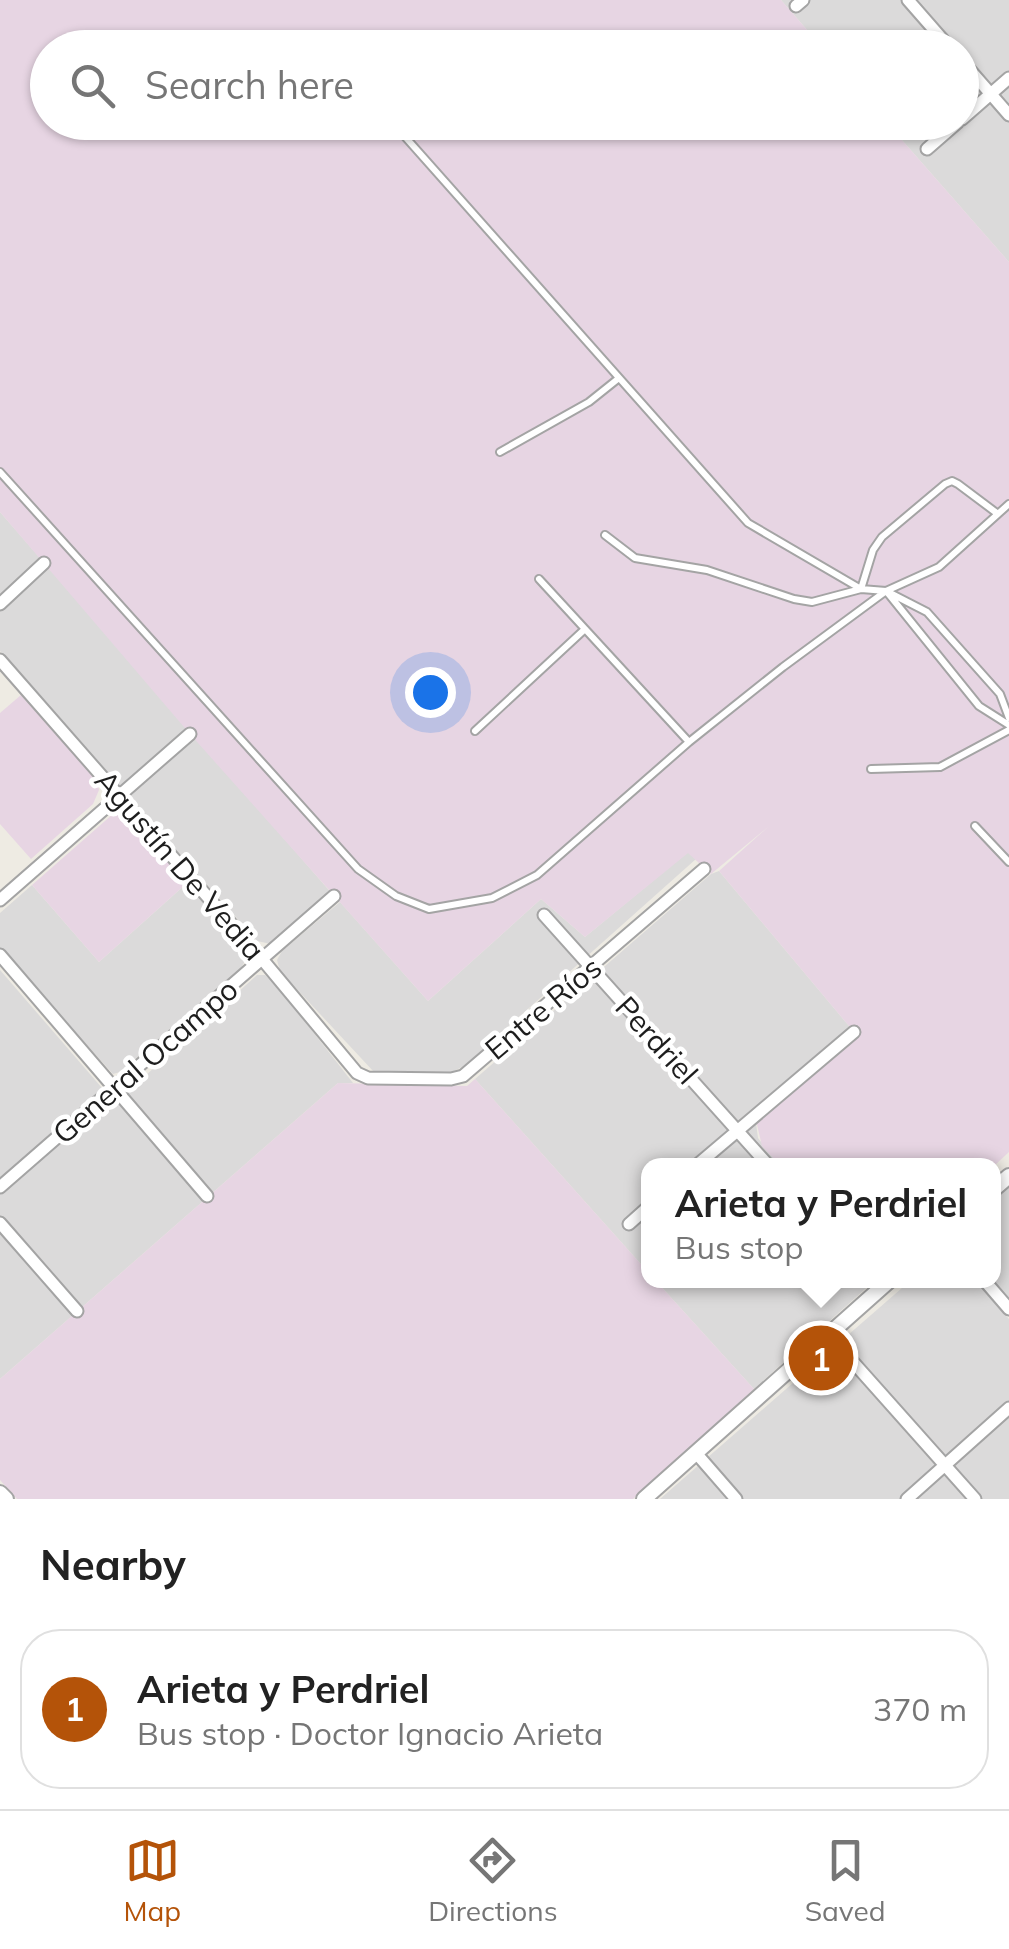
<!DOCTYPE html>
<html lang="en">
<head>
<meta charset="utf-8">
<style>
  :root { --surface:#fff; --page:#f2f2f2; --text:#222; --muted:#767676; --line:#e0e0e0; --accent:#b45309 }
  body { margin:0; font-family:Mulish,sans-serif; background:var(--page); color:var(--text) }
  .you { position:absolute; left:430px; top:692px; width:35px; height:35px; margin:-25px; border:8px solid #fff; border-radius:50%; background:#1a73e8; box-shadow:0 0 0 15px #1a73e833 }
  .badge { display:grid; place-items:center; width:65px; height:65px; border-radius:50%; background:var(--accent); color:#fff; font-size:32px; font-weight:700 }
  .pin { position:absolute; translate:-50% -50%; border:5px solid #fff; box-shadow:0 2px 10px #0006 }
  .popup { position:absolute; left:641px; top:1158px; width:360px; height:130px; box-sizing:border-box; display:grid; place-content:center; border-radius:20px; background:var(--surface); filter:drop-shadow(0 2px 8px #0005); font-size:32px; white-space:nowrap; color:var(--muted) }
  .popup b { font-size:38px; color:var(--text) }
  .popup::after { content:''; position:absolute; left:50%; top:100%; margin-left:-20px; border:20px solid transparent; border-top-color:var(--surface) }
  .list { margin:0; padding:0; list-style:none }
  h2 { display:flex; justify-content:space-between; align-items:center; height:130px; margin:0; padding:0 40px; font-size:42px }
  h2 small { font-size:32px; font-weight:400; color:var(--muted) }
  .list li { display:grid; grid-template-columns:65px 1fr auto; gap:30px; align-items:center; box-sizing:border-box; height:160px; margin:0 20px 20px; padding:0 20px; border:2px solid var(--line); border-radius:40px }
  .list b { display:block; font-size:38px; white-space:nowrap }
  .list p { margin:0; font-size:32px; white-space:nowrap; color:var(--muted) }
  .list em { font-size:32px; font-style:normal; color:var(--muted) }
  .icon { flex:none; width:55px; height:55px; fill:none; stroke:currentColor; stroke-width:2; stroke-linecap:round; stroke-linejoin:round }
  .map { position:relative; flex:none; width:1009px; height:1499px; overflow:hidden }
  .search { position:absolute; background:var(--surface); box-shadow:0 2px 8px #0004; left:30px; right:30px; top:30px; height:110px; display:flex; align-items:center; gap:25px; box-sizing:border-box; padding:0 35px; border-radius:55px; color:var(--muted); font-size:38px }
  .sheet { height:310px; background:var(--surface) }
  nav { display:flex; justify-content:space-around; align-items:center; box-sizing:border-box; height:140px; border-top:2px solid var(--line); background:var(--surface); font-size:28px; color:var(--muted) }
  nav a { display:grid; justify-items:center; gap:5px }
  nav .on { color:var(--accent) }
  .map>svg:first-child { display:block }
</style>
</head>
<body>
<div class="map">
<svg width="1009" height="1499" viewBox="0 0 1009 1499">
  <rect width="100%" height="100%" fill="#eeebe3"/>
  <path fill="#dbdada" d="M781,0H1009V262L887,123L962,122V48L822,47Z
    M0,512L334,896L271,944L257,941L0,651Z
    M688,852L696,859L464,1066L446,1075L374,1072L280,971L277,960L282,951L340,902L428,1001L541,899L585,937Z
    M719,871L854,1032L755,1116L758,1138L779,1165L648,1166V1272L475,1079L711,874Z
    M187,883L245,948L246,959L241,968L120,1072L113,1074L0,949V913L32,885L99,962Z
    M0,970L115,1103L257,975H265L278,987L353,1083H338L0,1379Z
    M1009,1187V1300L991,1281L994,1200Z
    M656,1281H874L754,1389Z
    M910,1281H976L1009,1319V1499H660Z"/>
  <path fill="#e7d5e3" d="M0,0H781L822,47L48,48V122L887,123L1009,262V1152L994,1166L780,1165L762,1146L755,1116L854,1032L719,871L768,827L711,874L688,853L585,937L541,899L428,1001L190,734L0,512Z
    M21,695L97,781L99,790L93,804L31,859L0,824V713Z
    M120,812L127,813L187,883L99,962L32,885L113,814Z
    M475,1079L648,1272V1280L656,1281L754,1389L633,1499H17L0,1480V1379L338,1083L467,1086Z"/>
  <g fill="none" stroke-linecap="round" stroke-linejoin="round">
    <defs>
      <path id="service" d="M392,122L748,523L861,589L886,591L927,612L1000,694L1009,718
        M500,452L589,402L619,378
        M0,472L358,869L396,896L429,909L492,898L537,875L689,742L783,667L886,591L939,567L1009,504
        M605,535L635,558L707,570L794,599L812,602L861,589L873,550L882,537L945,484L952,481L958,484L998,514
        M539,579L689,742
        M887,592L979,706L1009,725
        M475,731L585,629
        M871,769L940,767L1009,730
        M975,826L1009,862"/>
      <path id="minor" d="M908,0L950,48
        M796,6L803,0
        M962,61L1009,115
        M962,119L1009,78
        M927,149L958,122
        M0,604L44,563
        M0,660L262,959L357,1073L368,1078L451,1079L463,1076L704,869
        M0,900L190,734
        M544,915L769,1166
        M0,955L207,1196
        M696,1166L854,1032
        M0,1187L334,896
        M0,1223L77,1311
        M629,1224L648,1207
        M984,1280L1009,1309
        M829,1335L975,1499
        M696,1453L736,1499
        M907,1499L1009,1408"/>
      <path id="tertiary" d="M994,1189L1009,1176
        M0,1493L6,1499
        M644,1499L890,1280"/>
    </defs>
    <use href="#service" stroke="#a4a4a4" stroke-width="10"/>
    <use href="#minor" stroke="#a4a4a4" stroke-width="15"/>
    <use href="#tertiary" stroke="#a4a4a4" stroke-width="18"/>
    <use href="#service" stroke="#fff" stroke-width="6"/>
    <use href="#minor" stroke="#fff" stroke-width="11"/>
    <use href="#tertiary" stroke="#fff" stroke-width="14"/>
  </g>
  <g text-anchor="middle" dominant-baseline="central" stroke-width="9" stroke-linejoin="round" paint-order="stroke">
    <g font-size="30" fill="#1d1d1d" stroke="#fff">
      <text transform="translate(180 865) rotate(49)">Agustín De Vedia</text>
      <text transform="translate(543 1008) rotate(-40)">Entre Ríos</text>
      <text transform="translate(657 1040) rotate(48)">Perdriel</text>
      <text transform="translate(145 1061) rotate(-41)">General Ocampo</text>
    </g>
  </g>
</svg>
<div class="you"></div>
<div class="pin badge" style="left:821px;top:1358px">1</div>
<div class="popup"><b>Arieta y Perdriel</b>Bus stop</div>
<div class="search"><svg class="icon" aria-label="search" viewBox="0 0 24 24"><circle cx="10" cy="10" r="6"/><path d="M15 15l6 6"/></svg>Search here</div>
</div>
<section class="sheet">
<h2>Nearby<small></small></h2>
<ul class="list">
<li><span class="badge">1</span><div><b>Arieta y Perdriel</b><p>Bus stop · Doctor Ignacio Arieta</p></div><em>370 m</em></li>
</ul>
</section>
<nav>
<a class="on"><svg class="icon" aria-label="map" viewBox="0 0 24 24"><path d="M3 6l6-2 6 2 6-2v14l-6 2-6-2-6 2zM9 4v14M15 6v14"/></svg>Map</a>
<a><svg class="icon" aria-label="directions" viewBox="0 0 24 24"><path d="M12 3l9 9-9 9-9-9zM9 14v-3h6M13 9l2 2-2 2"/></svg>Directions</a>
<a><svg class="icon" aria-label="saved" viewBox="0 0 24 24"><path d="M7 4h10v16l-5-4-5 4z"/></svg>Saved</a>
</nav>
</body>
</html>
